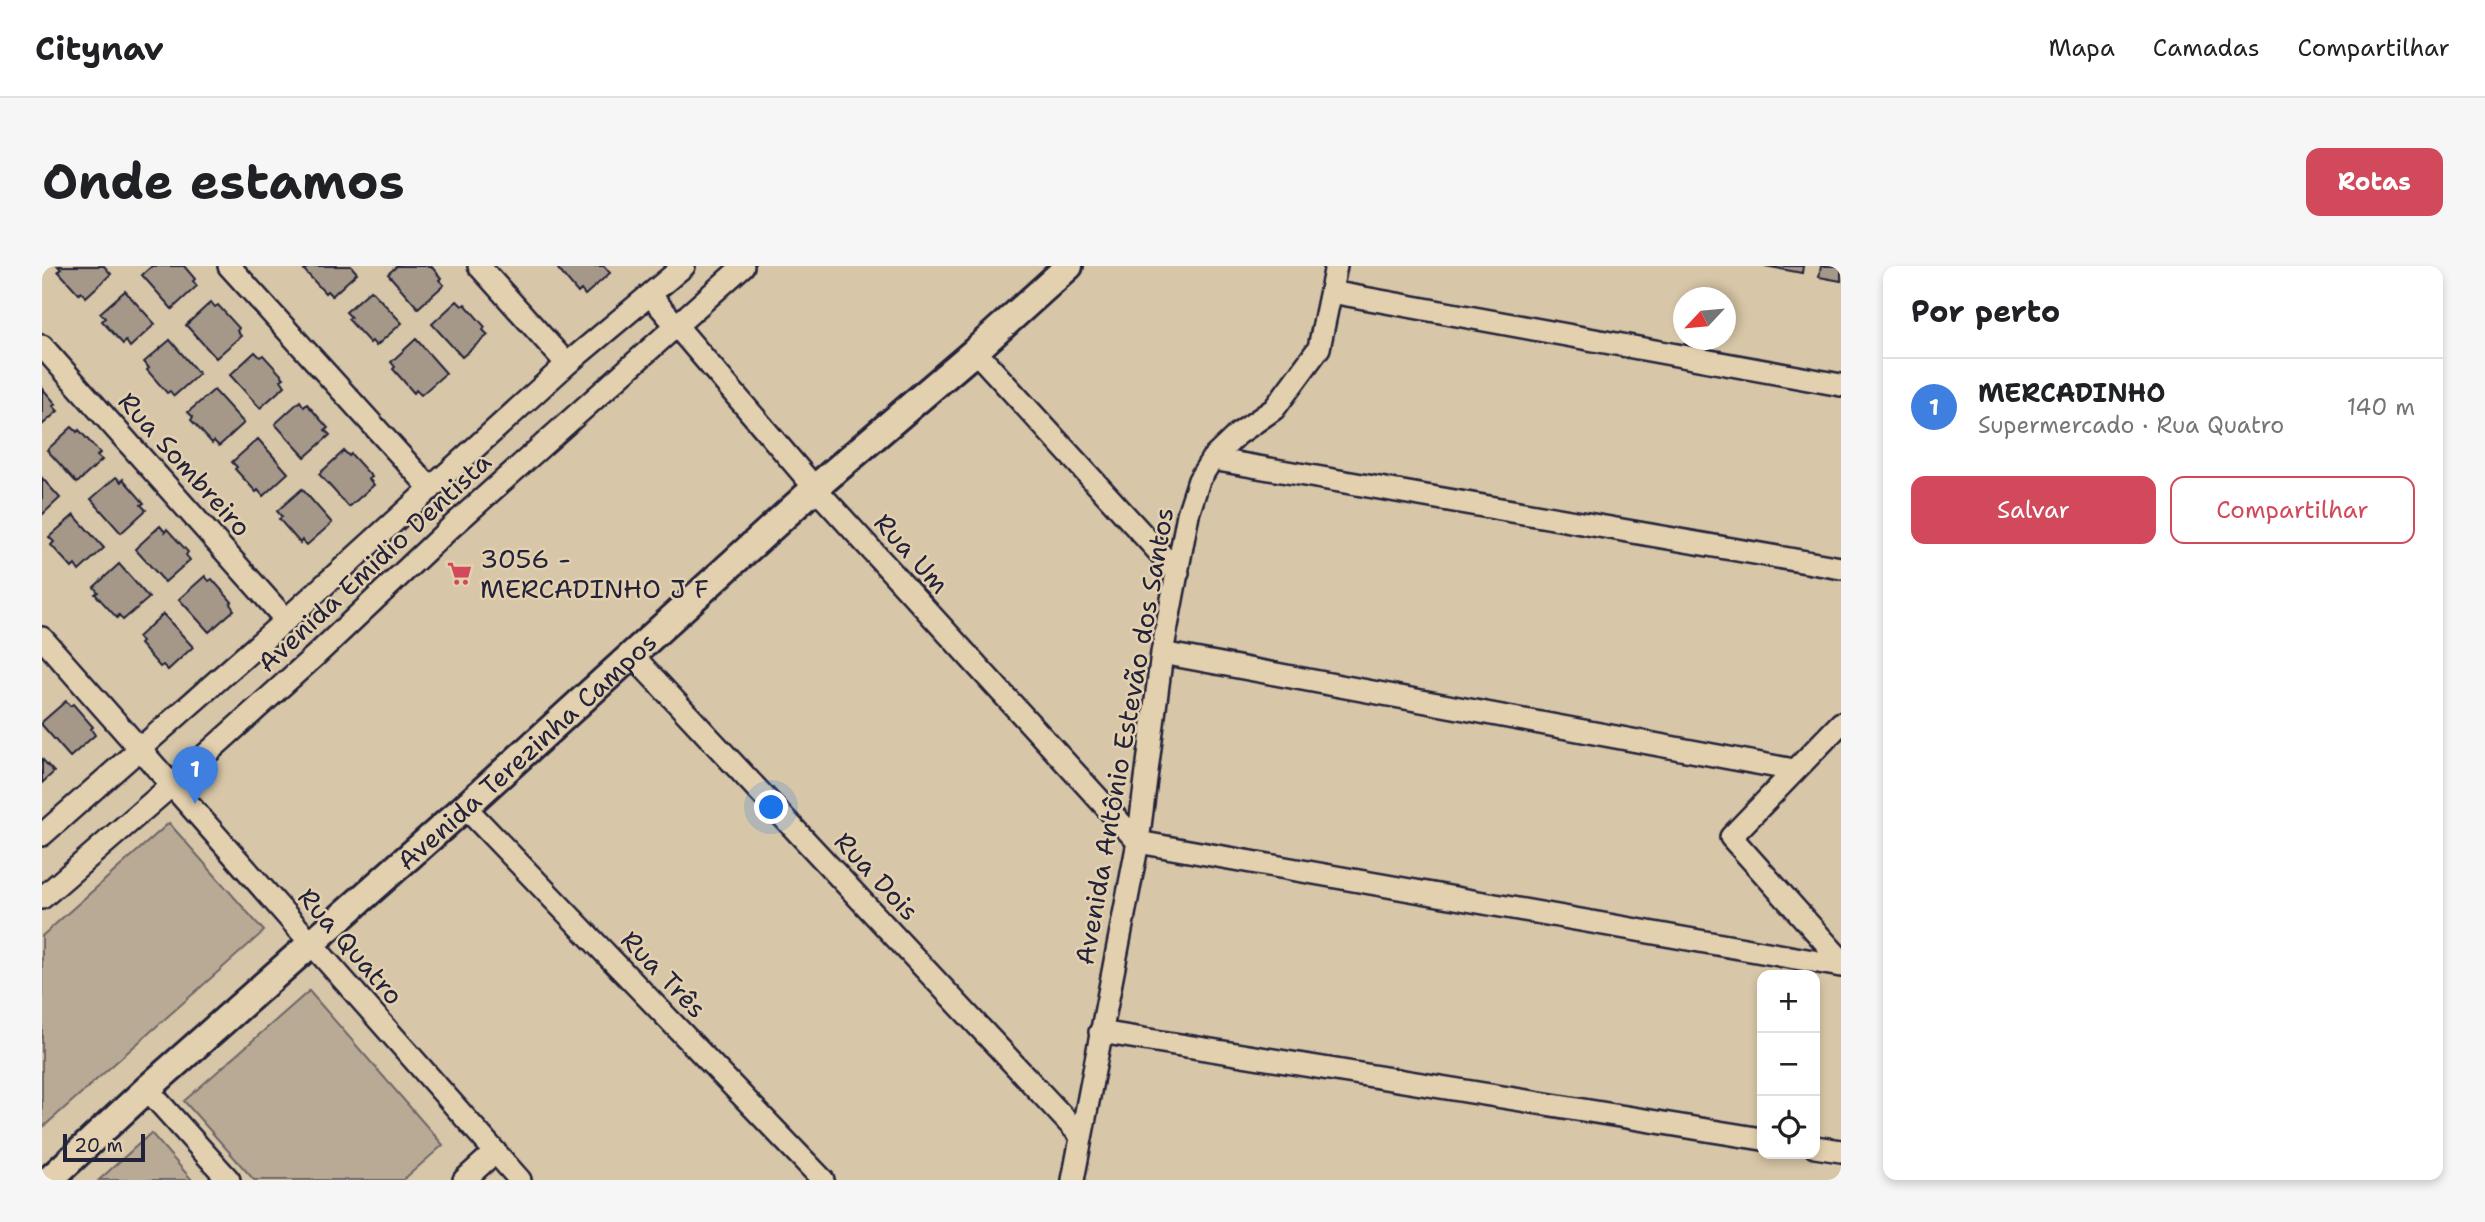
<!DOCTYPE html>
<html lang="pt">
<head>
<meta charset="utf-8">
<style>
  :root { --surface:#fff; --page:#f6f6f6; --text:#202124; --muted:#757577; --line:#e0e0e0; --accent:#d1495b }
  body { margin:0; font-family:"Shantell Sans",sans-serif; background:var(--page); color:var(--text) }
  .controls { position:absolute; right:21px; bottom:21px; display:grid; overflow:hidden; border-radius:14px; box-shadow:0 4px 10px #0003 }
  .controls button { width:63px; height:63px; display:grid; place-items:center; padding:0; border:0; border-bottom:2px solid var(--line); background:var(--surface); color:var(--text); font:35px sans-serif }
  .compass { position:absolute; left:1631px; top:21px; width:63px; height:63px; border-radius:50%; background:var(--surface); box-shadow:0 4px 10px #0003; rotate:244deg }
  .scale { position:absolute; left:21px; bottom:18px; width:82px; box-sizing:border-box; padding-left:7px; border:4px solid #22223b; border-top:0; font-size:19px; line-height:24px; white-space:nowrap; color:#22223b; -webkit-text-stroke:5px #e3d0ae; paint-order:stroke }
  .you { position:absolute; left:730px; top:542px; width:24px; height:24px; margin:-18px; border:5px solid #fff; border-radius:50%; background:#1a73e8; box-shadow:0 0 0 10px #1a73e833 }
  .badge { display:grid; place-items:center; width:46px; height:46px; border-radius:50%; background:var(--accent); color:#fff; font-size:23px; font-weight:700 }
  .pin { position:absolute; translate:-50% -58px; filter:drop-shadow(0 2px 4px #0008) }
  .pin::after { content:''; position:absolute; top:37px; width:24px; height:21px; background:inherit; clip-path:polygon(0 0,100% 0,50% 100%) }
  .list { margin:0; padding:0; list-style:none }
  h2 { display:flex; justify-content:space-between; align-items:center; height:91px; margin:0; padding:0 28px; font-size:30px }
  h2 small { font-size:23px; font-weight:400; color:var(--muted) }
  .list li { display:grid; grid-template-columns:46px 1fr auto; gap:21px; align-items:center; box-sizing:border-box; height:98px; padding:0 28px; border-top:2px solid var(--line) }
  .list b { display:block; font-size:26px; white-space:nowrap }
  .list p { margin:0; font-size:23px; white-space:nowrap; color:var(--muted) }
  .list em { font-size:23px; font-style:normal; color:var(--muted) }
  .actions { display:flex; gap:14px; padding:21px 28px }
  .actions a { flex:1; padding:16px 0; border:2px solid var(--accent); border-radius:14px; text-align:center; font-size:24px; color:var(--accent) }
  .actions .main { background:var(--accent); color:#fff }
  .icon { flex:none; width:38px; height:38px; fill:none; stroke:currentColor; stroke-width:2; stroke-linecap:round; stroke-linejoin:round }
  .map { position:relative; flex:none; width:1799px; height:914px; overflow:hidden; border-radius:14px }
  header { display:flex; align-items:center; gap:42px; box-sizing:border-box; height:98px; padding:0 35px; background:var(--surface); border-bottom:2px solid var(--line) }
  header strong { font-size:33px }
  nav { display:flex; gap:38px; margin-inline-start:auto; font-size:24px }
  .intro { display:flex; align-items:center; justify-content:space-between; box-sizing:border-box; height:168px; padding:0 42px }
  h1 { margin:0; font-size:49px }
  .button { padding:18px 32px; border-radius:14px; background:var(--accent); color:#fff; font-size:24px; font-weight:700 }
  main { display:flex; gap:42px; padding:0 42px }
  aside { flex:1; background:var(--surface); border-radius:14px; box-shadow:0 4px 10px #0003 }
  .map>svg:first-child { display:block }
</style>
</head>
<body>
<header>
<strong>Citynav</strong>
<nav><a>Mapa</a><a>Camadas</a><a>Compartilhar</a></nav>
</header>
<div class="intro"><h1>Onde estamos</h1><a class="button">Rotas</a></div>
<main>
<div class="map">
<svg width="1799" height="914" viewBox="0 0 1799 914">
  <rect width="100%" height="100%" fill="#d7c6a7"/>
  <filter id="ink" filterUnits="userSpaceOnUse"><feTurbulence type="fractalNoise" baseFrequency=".0143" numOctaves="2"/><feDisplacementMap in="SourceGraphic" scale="14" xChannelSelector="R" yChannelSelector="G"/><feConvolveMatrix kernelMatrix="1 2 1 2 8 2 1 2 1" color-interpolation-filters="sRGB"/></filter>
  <g filter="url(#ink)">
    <path fill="#b9aa95" stroke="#6e6668" stroke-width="2" d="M127,557L222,665L0,862V670Z
      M267,725L401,879L361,914H212L142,835Z
      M109,867L150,914H57Z"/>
    <path fill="#a59889" stroke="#22223b" stroke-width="2" d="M16,0H62L69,8L44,31L39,26L37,28L16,5L19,3Z
      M110,0H142L153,13L151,15L155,20L130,43L100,9Z
      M264,0H309L315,7L290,30L285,25L283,27L262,4L265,2Z
      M355,0H389L399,12L397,14L402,19L376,42L346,8Z
      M517,0H562L568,7L543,29L539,24L536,27L516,3Z
      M1723,0H1761L1760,7Z
      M1779,0H1799V15L1777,11Z
      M329,24L360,57L334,80L330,75L328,77L306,53L309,51L304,46Z
      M83,25L113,58L88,81L84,75L81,78L60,55L63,52L58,47Z
      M415,35L420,40L423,38L443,61L441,64L446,69L420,91L390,58Z
      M169,36L173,41L176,39L197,62L195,65L199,70L174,92L144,59Z
      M374,73L404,107L379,129L374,124L372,127L351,103L353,101L349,96Z
      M128,74L157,108L132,130L128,125L125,127L105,104L107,102L102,96Z
      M213,86L218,91L221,89L242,112L239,114L243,120L218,142L188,109Z
      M0,122L14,138L11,140L16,145L0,159Z
      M172,124L202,157L177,180L172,175L170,177L149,154L151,151L146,146Z
      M258,135L262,141L265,138L286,162L283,164L288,169L263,191L233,158Z
      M30,161L35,166L37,164L58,187L55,190L60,194L35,217L5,184Z
      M216,173L246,207L221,230L216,224L214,226L193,203L195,201L190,196Z
      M302,185L307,190L309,188L330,211L327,213L332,219L307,241L277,208Z
      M74,211L79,216L81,213L102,237L99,239L104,244L79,267L49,233Z
      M0,212L18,232L0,249Z
      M260,223L290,257L265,279L260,274L258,277L237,253L240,251L235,245Z
      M32,249L62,282L37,305L33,299L30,302L9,279L12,276L7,271Z
      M118,260L123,266L125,263L146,286L144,289L148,294L123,316L93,283Z
      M77,298L107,332L81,354L77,349L75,352L53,328L56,326L52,321Z
      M163,310L167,315L170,313L190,336L188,338L192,344L167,366L137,333Z
      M121,348L151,381L126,404L121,399L118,401L98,378L100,376L96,371Z
      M24,435L28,440L31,438L51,461L49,463L53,469L28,491L0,459V456Z
      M0,493L12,506L0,517Z"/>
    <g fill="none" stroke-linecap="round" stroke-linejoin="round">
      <defs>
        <path id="minor" d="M187,0L389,223
          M437,0L525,98
          M1289,26L1799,119
          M609,30L773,222L1096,576L1799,700
          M0,80L244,354
          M933,85L1136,307
          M1170,193L1799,302
          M0,372L478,914
          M1120,387L1752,504
          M591,390L1038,869
          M1799,457L1689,571L1799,694
          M423,541L781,914
          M0,569L244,354L525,98L642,0
          M0,632L130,519L274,389L407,263L701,0
          M1058,766L1720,873
          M105,823L187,914
          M1773,881L1799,885
          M422,914L453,886
          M1031,914L1096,576L1120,387L1146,248L1157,214L1170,193L1196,168L1232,143L1277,82L1294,0"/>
        <g id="tertiary">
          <path id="s1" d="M7,914L105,823L423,541L773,222L933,85L1027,0"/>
        </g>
      </defs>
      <use href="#minor" stroke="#22223b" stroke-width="26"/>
      <use href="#tertiary" stroke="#22223b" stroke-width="32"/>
      <use href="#minor" stroke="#e3d0ae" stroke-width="21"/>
      <use href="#tertiary" stroke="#e3d0ae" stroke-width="26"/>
    </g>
  </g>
  <defs>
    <symbol id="supermarket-bare" viewBox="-9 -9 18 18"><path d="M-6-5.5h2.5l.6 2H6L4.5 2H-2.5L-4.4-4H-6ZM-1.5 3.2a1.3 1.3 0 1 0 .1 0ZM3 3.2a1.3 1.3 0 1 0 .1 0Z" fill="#d1495b" stroke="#e3d0ae" stroke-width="2.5" paint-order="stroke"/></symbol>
  </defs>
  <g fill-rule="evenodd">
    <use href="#supermarket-bare" x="400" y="290" width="35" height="35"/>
  </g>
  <g text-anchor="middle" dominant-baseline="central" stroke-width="5" stroke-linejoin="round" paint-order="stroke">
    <g font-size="26" fill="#22223b" stroke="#e3d0ae">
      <text transform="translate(143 198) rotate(48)">Rua Sombreiro</text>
      <text transform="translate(870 287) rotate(48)">Rua Um</text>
      <text transform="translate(332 296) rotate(-43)">Avenida Emidio Dentista</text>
      <text transform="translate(1082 470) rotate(-80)">Avenida Antônio Estevão dos Santos</text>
      <text stroke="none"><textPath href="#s1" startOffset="642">Avenida Terezinha Campos</textPath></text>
      <text transform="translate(835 610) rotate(47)">Rua Dois</text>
      <text transform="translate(309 680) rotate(49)">Rua Quatro</text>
      <text transform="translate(622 708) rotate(46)">Rua Três</text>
    </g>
    <g font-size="26" fill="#22223b" stroke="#e3d0ae" text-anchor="start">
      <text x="438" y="292">3056 -<tspan x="438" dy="30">MERCADINHO J F</tspan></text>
    </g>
  </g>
</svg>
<div class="controls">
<button>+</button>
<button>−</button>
<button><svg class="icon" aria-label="locate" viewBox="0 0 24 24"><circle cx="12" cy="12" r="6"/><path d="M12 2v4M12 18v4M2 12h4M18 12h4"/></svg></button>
</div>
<svg class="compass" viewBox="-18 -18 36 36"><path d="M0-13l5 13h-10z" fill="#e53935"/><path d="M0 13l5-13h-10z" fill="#757577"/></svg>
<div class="scale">20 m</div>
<div class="you"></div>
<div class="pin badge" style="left:153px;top:538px;background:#3f7fe0">1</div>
</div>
<aside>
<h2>Por perto<small></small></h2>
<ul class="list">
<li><span class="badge" style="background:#3f7fe0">1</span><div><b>MERCADINHO</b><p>Supermercado · Rua Quatro</p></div><em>140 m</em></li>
</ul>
<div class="actions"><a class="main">Salvar</a><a>Compartilhar</a></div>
</aside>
</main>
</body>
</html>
